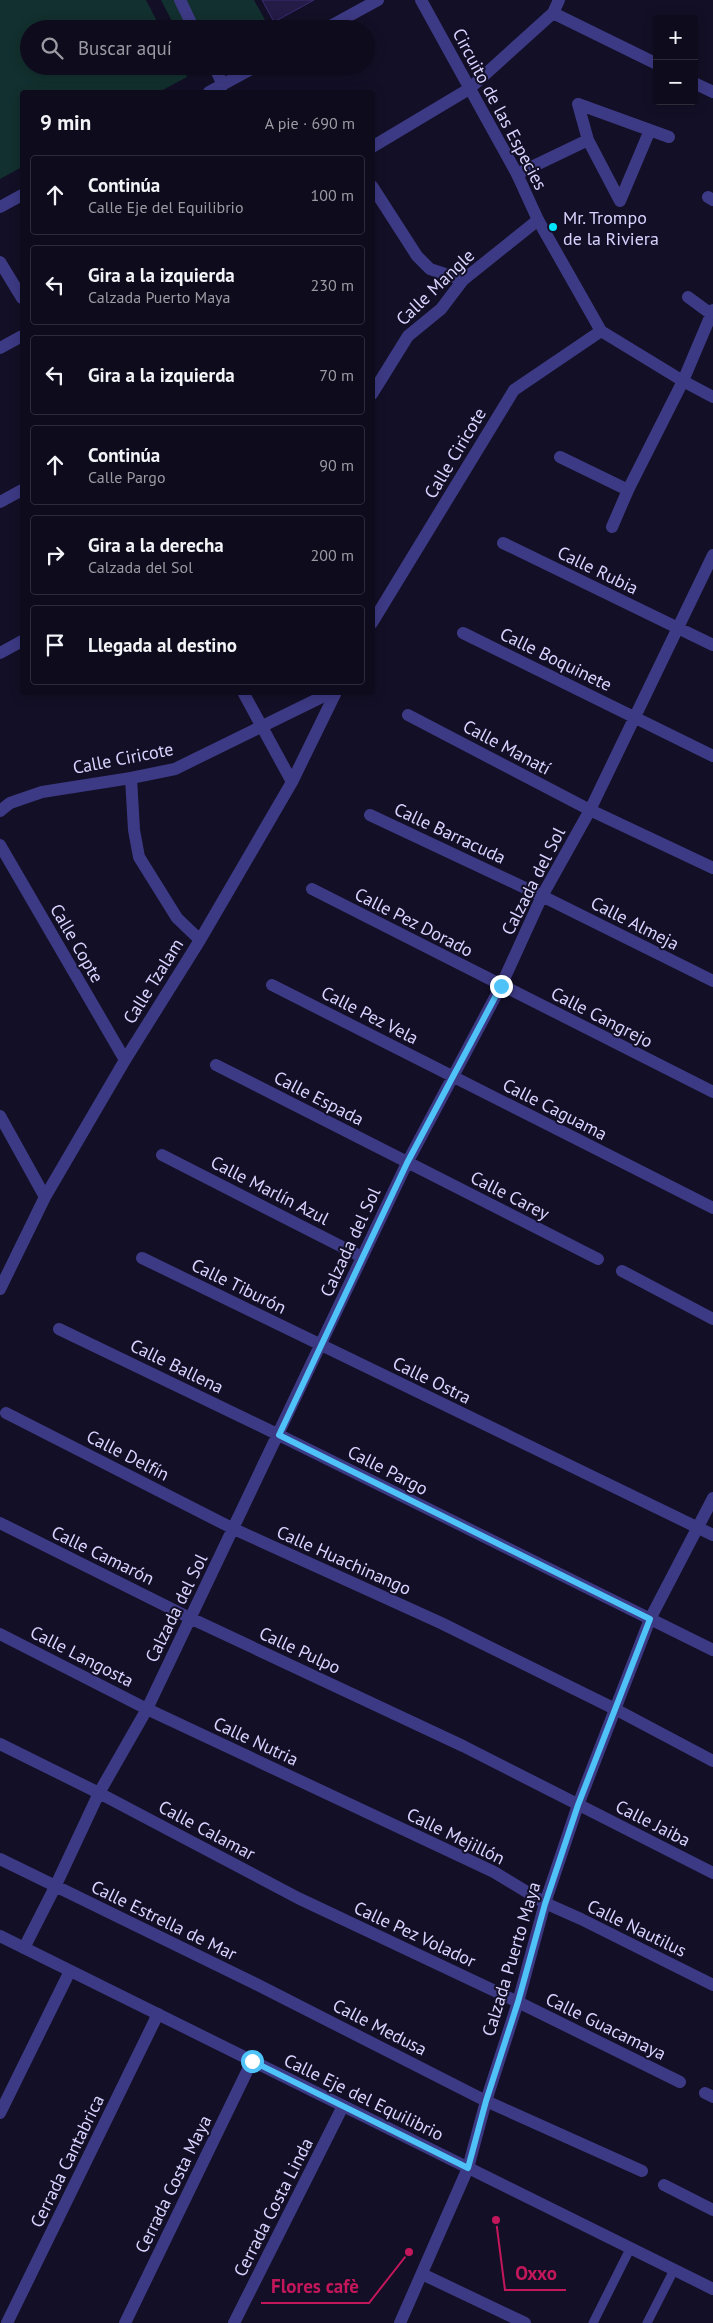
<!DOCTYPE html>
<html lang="es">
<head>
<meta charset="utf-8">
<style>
  :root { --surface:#0e0b1c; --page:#1c1929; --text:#f1f3f6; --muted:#9b9ba3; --line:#2e2b3b }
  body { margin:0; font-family:"PT Sans",sans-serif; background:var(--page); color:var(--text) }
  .controls { position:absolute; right:15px; top:15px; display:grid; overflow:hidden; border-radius:5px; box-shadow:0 2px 12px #0003 }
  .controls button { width:45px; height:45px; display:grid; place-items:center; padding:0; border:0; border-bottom:1px solid var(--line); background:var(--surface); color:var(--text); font:25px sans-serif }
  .stop { position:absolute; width:15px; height:15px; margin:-11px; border:4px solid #4fc3f7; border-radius:50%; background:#fff }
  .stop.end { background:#4fc3f7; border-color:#fff; box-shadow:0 1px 5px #0008 }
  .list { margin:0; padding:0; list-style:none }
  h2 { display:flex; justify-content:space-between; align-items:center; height:65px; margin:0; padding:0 20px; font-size:21px }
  h2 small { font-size:16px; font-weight:400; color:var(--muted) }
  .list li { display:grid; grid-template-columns:32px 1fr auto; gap:15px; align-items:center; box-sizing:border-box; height:80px; margin:0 10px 10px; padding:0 10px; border:1px solid var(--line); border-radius:5px }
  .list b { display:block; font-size:19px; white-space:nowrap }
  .list p { margin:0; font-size:16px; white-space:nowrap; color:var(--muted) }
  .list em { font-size:16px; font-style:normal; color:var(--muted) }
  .icon { flex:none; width:28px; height:28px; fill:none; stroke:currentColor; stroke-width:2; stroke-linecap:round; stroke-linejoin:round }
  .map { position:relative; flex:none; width:713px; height:2323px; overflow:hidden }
  .search { position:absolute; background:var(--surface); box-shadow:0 2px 12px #0003; left:20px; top:20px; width:355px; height:55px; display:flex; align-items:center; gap:12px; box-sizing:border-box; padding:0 18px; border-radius:28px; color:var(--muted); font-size:19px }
  .panel { position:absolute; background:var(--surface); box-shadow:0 2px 12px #0003; left:20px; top:90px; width:355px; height:605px; border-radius:5px }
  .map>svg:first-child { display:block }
</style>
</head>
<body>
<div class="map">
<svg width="713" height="2323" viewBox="0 0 713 2323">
  <rect width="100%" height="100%" fill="#130f26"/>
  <path fill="#12302f" d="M0,0H146L161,29H29V66H182L187,77L159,92H22V167L0,179Z
    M161,0H254L270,29H176Z"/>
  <path fill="#241b47" stroke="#3b2d73" d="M262,0H314L274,22Z"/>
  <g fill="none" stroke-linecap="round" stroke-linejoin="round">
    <path stroke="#3d3a85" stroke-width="9" d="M593,2323L630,2249
      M647,2323L674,2270"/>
    <path stroke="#3d3a85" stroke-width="12" d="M180,0L194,29
      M553,13L657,64
      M325,29L378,0
      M214,66L223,85
      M694,83L713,92
      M209,92L257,66
      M578,104L588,140L620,201
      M578,104L669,137
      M372,147L469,89L553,13L559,0
      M517,174L588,140
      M372,186L417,256L430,269L463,280
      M708,197L713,200
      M620,201L650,130
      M0,207L22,195
      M0,262L22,298
      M688,297L711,314
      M0,348L22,336
      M372,394L408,336L441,309L463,280L538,220
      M560,457L628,490
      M0,502L22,490
      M612,527L628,490L683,381L713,310
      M503,543L713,645
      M463,633L713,756
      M0,653L22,641
      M243,692L292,782
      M408,715L590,810L713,868
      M131,778L134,830L139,857L177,918L200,940
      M370,815L542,896L713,981
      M0,845L125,1060
      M312,889L713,1092
      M272,985L713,1208
      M216,1065L598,1259
      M0,1116L45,1197
      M162,1155L362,1257
      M142,1258L713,1535
      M622,1271L713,1319
      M0,1289L45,1197L125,1060L200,940L292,782L336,692
      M59,1329L279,1435L713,1650
      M6,1413L234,1529L441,1623L615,1709L713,1761
      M0,1523L190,1618L463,1746L713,1873
      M0,1634L147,1709L494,1872L545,1903L581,1919L713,1985
      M0,1744L99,1793L298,1898L518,2002L680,2082
      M0,1859L258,1985L486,2101L642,2171
      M24,1948L55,1887L99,1793L147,1709L407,1163L501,986L542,896L590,810L713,555
      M705,2093L713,2097
      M0,2113L70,1971
      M664,2185L713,2210
      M422,2274L525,2323
      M7,2323L158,2014
      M125,2323L252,2061
      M234,2323L343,2106"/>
    <path stroke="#3d3a85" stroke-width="12" d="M421,0L517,174L538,220L601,331L683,381L713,397
      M372,623L514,390L601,331
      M0,811L10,803L42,792L131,778L175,769L332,692
      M0,1936L713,2289
      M400,2323L468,2168L486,2101L518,2002L545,1903L578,1805L650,1619L713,1498"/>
  </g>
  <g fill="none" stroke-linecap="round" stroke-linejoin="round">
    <path stroke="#4fc3f7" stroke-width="6" d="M252,2061L468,2168L486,2101L518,2002L545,1904L578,1805L650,1619L279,1435L407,1163L501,986"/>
  </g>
  <circle fill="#00e5ff" stroke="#130f26" stroke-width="2" cx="553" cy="227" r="5"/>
  <g text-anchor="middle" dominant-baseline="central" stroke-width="4" stroke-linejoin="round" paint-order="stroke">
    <g font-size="18" fill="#d9d4ff" stroke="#130f26">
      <text transform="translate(500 109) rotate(62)">Circuito de las Especies</text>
      <text transform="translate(435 287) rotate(-44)">Calle Mangle</text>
      <text transform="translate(455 453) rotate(-59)">Calle Ciricote</text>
      <text transform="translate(598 570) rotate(26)">Calle Rubia</text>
      <text transform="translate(556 659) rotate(26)">Calle Boquinete</text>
      <text transform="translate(507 747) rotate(28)">Calle Manatí</text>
      <text transform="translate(123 758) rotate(-11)">Calle Ciricote</text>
      <text transform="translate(450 833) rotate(25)">Calle Barracuda</text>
      <text transform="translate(533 881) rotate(-63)">Calzada del Sol</text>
      <text transform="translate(414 922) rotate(27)">Calle Pez Dorado</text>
      <text transform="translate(635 923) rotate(27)">Calle Almeja</text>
      <text transform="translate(77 943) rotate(60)">Calle Copte</text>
      <text transform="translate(153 981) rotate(-58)">Calle Tzalam</text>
      <text transform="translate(370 1015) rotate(27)">Calle Pez Vela</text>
      <text transform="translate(602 1017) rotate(27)">Calle Cangrejo</text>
      <text transform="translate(319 1098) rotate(27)">Calle Espada</text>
      <text transform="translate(555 1109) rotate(27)">Calle Caguama</text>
      <text transform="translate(270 1190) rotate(27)">Calle Marlín Azul</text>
      <text transform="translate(510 1195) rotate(27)">Calle Carey</text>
      <text transform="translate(350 1242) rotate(-65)">Calzada del Sol</text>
      <text transform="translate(239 1286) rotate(26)">Calle Tiburón</text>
      <text transform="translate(177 1366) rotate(26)">Calle Ballena</text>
      <text transform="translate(432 1380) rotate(26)">Calle Ostra</text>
      <text transform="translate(128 1455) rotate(27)">Calle Delfín</text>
      <text transform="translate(388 1470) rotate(27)">Calle Pargo</text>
      <text transform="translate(103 1555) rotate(26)">Calle Camarón</text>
      <text transform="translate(344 1560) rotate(24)">Calle Huachinango</text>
      <text transform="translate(176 1608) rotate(-64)">Calzada del Sol</text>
      <text transform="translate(300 1650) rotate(25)">Calle Pulpo</text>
      <text transform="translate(82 1656) rotate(27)">Calle Langosta</text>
      <text transform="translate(256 1741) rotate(25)">Calle Nutria</text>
      <text transform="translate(653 1823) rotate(27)">Calle Jaiba</text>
      <text transform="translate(207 1830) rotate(28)">Calle Calamar</text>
      <text transform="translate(456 1836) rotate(26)">Calle Mejillón</text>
      <text transform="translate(164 1920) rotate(26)">Calle Estrella de Mar</text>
      <text transform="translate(637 1928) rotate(26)">Calle Nautilus</text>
      <text transform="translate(415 1934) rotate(25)">Calle Pez Volador</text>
      <text transform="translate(511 1959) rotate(-73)">Calzada Puerto Maya</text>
      <text transform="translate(606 2026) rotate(26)">Calle Guacamaya</text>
      <text transform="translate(380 2027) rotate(27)">Calle Medusa</text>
      <text transform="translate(364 2097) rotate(26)">Calle Eje del Equilibrio</text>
      <text transform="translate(67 2161) rotate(-64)">Cerrada Cantabrica</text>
      <text transform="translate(173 2184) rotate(-64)">Cerrada Costa Maya</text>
      <text transform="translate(273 2207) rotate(-63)">Cerrada Costa Linda</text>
    </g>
    <g font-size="18" fill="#d9d4ff" stroke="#130f26" text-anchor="start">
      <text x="563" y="217">Mr. Trompo<tspan x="563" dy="21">de la Riviera</tspan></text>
    </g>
  </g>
  <path fill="none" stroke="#c2185b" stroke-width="2" d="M496 2220L505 2290H566M409 2252L369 2303H261"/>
  <g fill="#c2185b" stroke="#130f26" stroke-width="2">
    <circle cx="496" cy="2220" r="5"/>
    <circle cx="409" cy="2252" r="5"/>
  </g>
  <g font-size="19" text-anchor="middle" font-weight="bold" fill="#c2185b" stroke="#130f26" stroke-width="4" stroke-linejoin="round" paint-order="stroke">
    <text x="536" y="2280">Oxxo</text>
    <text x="315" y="2293">Flores cafè</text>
  </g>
</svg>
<div class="controls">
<button>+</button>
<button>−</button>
</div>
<div class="stop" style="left:252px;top:2061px"></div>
<div class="stop end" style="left:501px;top:986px"></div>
<div class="search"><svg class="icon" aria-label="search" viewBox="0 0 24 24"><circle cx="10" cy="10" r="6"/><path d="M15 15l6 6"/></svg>Buscar aquí</div>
<section class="panel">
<h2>9 min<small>A pie · 690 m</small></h2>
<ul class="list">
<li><svg class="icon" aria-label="ahead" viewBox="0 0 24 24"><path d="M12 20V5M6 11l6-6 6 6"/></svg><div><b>Continúa</b><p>Calle Eje del Equilibrio</p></div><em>100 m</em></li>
<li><svg class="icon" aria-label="left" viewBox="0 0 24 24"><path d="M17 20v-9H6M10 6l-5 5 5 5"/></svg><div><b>Gira a la izquierda</b><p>Calzada Puerto Maya</p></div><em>230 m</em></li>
<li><svg class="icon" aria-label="left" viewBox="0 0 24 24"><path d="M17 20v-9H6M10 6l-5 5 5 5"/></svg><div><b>Gira a la izquierda</b></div><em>70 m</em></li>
<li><svg class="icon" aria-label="ahead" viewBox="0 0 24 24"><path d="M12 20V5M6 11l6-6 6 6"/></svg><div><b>Continúa</b><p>Calle Pargo</p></div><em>90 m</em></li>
<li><svg class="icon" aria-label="right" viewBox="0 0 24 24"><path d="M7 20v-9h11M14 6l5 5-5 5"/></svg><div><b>Gira a la derecha</b><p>Calzada del Sol</p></div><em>200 m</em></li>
<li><svg class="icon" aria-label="arrive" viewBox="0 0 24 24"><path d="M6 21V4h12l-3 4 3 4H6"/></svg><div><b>Llegada al destino</b></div></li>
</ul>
</section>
</div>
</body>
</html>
